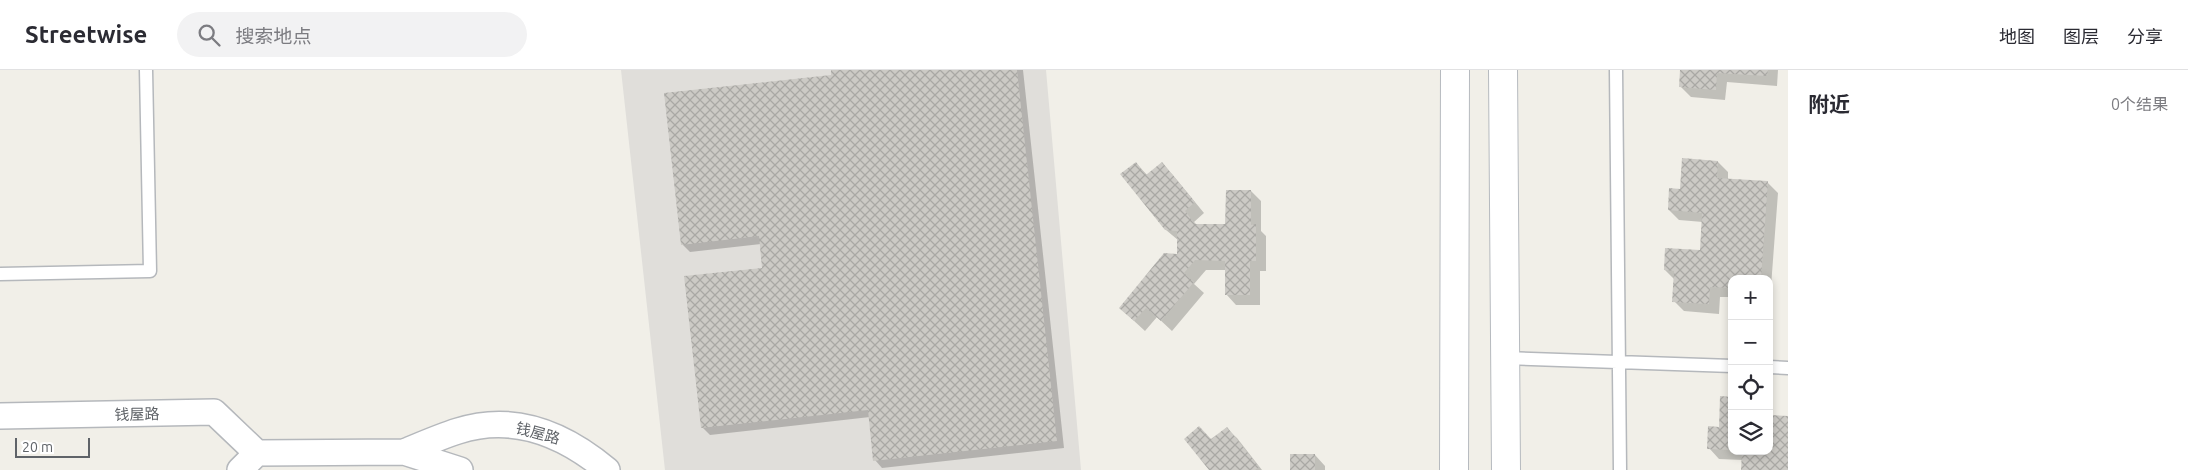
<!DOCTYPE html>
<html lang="zh">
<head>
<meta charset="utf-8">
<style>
  :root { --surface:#fff; --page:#f2f2f3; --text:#2b2b33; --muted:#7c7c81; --line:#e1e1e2 }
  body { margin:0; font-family:Ubuntu,"Noto Sans SC",sans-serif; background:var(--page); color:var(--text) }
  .controls { position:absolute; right:15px; bottom:15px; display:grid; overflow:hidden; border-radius:10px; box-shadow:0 2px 8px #0003 }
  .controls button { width:45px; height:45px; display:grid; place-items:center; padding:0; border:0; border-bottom:1px solid var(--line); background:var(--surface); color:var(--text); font:25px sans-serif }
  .scale { position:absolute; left:15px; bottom:12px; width:75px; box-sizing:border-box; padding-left:5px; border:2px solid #5f6368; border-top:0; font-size:14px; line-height:18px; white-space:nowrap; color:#5f6368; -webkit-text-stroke:4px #fff; paint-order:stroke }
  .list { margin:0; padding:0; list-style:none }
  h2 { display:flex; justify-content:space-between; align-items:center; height:65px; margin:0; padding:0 20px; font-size:21px }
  h2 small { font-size:16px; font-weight:400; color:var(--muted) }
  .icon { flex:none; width:28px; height:28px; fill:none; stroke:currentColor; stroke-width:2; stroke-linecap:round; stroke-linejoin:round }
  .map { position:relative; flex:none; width:1788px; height:400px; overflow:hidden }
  header { display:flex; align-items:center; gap:30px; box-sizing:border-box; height:70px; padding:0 25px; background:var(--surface); border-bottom:1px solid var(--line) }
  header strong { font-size:24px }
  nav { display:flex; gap:28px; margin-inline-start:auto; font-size:18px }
  .search { width:350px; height:45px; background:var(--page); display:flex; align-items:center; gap:12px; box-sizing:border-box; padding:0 18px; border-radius:28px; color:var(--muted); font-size:19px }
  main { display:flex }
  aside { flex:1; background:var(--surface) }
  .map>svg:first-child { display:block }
</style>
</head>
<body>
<header>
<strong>Streetwise</strong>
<div class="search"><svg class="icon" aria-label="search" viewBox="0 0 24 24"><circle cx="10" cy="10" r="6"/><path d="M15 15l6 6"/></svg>搜索地点</div>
<nav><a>地图</a><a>图层</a><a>分享</a></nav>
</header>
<main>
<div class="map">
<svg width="1788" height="400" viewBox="0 0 1788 400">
  <defs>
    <pattern id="building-cross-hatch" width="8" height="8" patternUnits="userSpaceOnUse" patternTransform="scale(1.25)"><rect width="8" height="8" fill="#cccac5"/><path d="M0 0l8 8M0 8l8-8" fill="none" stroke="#a9a8a4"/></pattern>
  </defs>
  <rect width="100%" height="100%" fill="#f1efe8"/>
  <path fill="#e0deda" d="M621,0H1046L1081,400H665Z"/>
  <path fill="#0003" d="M832,0H1023L1064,378L882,398L875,390L870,347L710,365L702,357L763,199L761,174L690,182L682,174L833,6Z
    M1682,0H1778L1777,16L1727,12L1725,30L1691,27L1681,17Z
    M1718,92L1728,102V110L1767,112L1778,123L1770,230L1769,209H1732V227H1720L1719,244L1684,241L1674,231L1675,210L1665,200L1701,182L1703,152L1679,150L1669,140L1681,120Z
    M1136,93L1148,106L1162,94L1172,104L1204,143L1194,152L1197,155H1227L1251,121L1261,131V161L1266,166V201H1260V235H1236L1226,224V200H1206L1194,214L1204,223L1172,261L1157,247L1145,261L1120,238L1178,185V170L1166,160Z
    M1732,328V381H1769L1788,347V400H1743V390L1719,389L1709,378L1720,358Z
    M1226,358L1237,368L1262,400H1211L1212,370Z
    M1315,385L1325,396V400H1291Z"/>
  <path fill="url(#building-cross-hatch)" d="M831,0H1017L1057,371L873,391L868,340L701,358L684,206L762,198L759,166L681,175L664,23L831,5Z
    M1680,0H1768L1767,6L1717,3L1716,20L1679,17Z
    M1682,88L1718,91L1717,108L1768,111L1761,209H1732V218L1710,217L1709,234L1672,232L1674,201L1664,200L1665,178L1700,180L1702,143L1668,140L1669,118L1680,119Z
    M1136,92L1146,105L1162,92L1195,132L1185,141L1195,154H1225L1226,120H1251V155L1256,154V191H1250V225H1225V191L1195,190L1184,203L1194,212L1161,251L1146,238L1134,251L1119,238L1164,183L1177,184V161L1165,160L1120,104Z
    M1720,326L1732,327V380L1707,379L1708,356L1719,357Z
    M1769,345L1788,346V400H1741L1742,381H1769Z
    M1199,356L1211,369L1227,357L1259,397L1255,400H1209L1184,369Z
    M1290,384H1315V400H1290Z"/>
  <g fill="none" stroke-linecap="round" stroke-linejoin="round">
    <defs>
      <path id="lane" d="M1616,0L1620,400
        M0,204L150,201L146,0
        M1505,288L1732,296
        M1769,297L1788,298"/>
      <path id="street" d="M0,346L214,342L257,383L404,382L460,400
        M404,382C421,375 439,367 458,361C514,343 564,364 607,400
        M240,400L257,383"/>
      <path id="secondary" d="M1503,0L1506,400
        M1454,400L1455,0"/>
    </defs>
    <use href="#lane" stroke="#b5b8bc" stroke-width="15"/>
    <use href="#street" stroke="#b5b8bc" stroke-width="28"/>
    <use href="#secondary" stroke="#b6babf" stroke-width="30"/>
    <use href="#lane" stroke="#fff" stroke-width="12"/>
    <use href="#street" stroke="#fff" stroke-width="25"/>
    <use href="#secondary" stroke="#fff" stroke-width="28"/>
  </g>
  <g text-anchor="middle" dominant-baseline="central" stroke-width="4.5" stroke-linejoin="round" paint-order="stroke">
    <g font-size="15" fill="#5f6368" stroke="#fff">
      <text transform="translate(137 344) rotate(-1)">钱屋路</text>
      <text transform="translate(538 363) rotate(15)">钱屋路</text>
    </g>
  </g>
</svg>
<div class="controls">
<button>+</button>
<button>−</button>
<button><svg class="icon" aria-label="locate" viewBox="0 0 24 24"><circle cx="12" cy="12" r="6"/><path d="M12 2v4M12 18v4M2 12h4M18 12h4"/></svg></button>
<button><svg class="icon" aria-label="layers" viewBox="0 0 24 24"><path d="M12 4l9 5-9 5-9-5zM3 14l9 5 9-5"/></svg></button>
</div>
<div class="scale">20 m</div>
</div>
<aside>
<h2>附近<small>0个结果</small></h2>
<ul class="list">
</ul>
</aside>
</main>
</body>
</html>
